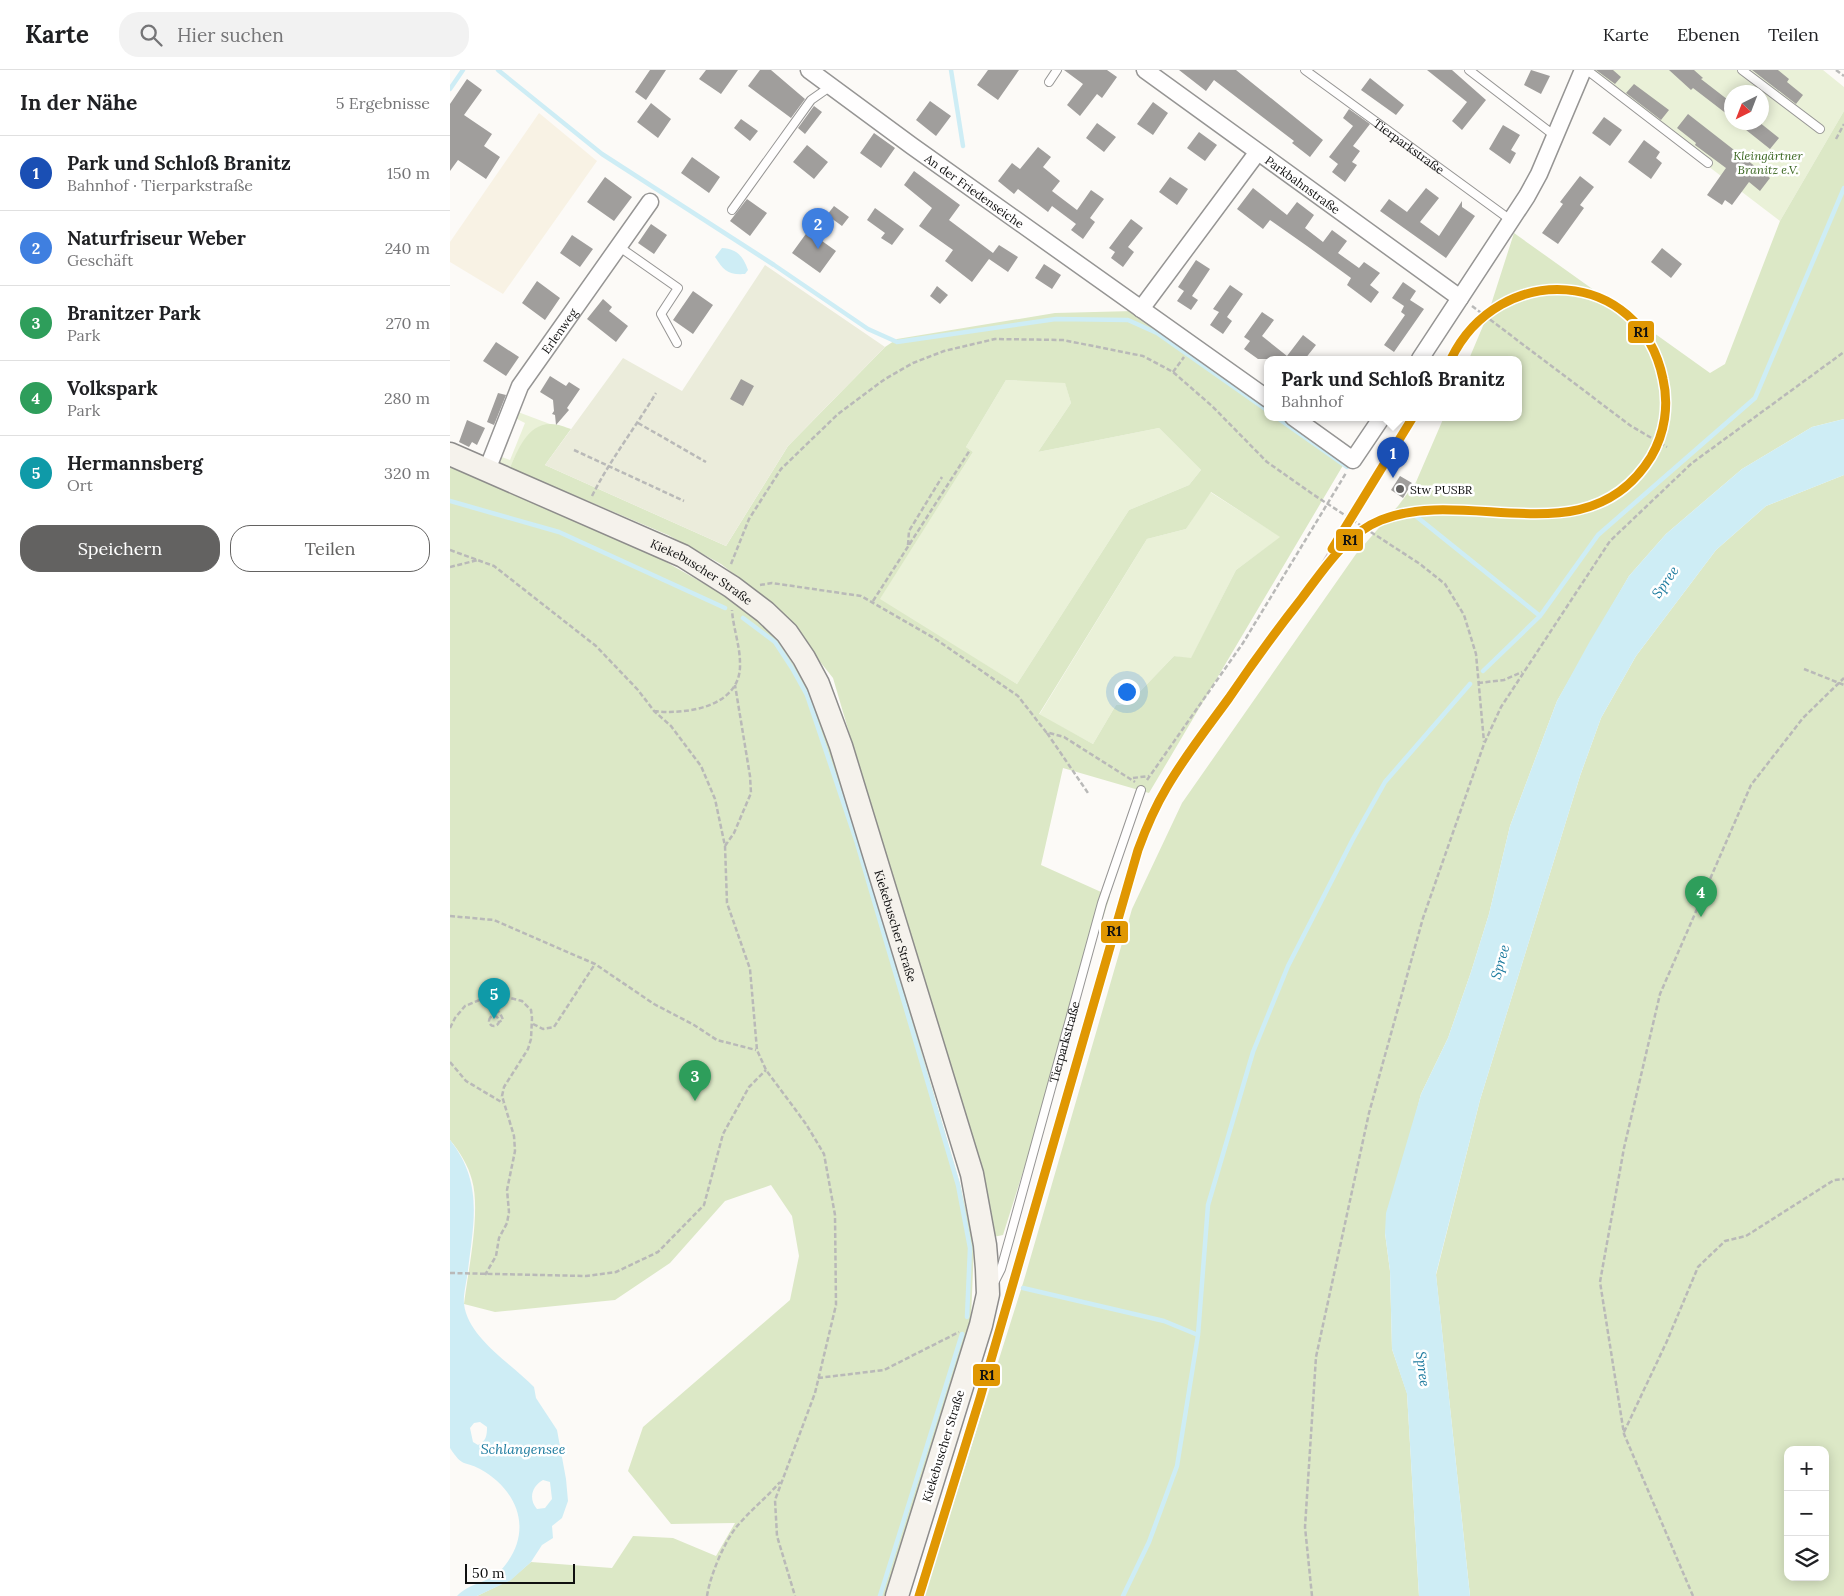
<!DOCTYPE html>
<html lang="de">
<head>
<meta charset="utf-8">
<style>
  :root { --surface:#fff; --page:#f2f2f2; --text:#202124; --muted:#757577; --line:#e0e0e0; --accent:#636261 }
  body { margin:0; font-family:Lora,serif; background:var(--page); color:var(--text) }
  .controls { position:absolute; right:15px; bottom:15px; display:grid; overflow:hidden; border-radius:10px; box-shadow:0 2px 12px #0003 }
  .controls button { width:45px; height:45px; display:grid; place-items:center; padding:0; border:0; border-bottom:1px solid var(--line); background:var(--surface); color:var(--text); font:25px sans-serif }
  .compass { position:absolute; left:1274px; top:15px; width:45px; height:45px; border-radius:50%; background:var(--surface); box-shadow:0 2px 12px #0003; rotate:222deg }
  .scale { position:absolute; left:15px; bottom:12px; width:110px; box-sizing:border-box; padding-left:5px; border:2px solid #101010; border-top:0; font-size:14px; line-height:18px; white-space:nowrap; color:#101010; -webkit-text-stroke:4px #fff; paint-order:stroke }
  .you { position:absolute; left:676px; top:621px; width:18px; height:18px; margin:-12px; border:4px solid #fff; border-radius:50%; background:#1a73e8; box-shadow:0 0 0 8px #1a73e833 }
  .badge { display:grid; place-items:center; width:32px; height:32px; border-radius:50%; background:var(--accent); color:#fff; font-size:16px; font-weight:700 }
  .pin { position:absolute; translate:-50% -41px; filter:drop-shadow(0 1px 2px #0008) }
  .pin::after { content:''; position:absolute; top:26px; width:18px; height:15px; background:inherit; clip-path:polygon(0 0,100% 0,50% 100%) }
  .popup { position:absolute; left:814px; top:286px; width:258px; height:65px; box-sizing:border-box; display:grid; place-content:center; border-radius:10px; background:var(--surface); filter:drop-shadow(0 1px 4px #0005); font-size:16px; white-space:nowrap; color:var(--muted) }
  .popup b { font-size:19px; color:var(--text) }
  .popup::after { content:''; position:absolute; left:50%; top:100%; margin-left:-10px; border:10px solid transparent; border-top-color:var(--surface) }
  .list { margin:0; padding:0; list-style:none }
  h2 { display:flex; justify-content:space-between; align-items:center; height:65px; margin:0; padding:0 20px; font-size:21px }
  h2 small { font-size:16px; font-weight:400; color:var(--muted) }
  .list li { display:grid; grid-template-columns:32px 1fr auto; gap:15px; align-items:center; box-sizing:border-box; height:75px; padding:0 20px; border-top:1px solid var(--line) }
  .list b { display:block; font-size:19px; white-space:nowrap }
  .list p { margin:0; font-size:16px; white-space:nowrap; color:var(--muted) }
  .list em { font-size:16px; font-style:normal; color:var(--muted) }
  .actions { display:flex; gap:10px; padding:15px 20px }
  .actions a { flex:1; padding:11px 0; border:1px solid var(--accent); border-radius:20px; text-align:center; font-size:18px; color:var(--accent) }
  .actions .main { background:var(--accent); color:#fff }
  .icon { flex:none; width:28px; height:28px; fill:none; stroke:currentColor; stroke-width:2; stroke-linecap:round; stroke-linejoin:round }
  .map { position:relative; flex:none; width:1394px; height:1526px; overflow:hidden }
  header { display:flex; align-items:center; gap:30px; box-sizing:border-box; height:70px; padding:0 25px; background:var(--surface); border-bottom:1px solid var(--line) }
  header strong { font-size:24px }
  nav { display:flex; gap:28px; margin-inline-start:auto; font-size:18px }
  .search { width:350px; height:45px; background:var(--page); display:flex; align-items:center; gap:12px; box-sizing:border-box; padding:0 18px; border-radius:20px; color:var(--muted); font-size:19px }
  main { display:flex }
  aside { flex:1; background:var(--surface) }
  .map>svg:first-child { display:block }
</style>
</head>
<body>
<header>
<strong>Karte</strong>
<div class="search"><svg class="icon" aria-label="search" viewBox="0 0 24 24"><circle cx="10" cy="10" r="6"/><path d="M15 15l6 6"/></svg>Hier suchen</div>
<nav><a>Karte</a><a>Ebenen</a><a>Teilen</a></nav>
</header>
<main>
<aside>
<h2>In der Nähe<small>5 Ergebnisse</small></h2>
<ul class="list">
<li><span class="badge" style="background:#1a4fb4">1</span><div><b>Park und Schloß Branitz</b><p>Bahnhof · Tierparkstraße</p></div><em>150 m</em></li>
<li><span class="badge" style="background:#3f7fe0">2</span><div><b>Naturfriseur Weber</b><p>Geschäft</p></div><em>240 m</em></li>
<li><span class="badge" style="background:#2e9e5b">3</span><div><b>Branitzer Park</b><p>Park</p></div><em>270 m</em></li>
<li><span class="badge" style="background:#2e9e5b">4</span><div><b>Volkspark</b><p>Park</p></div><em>280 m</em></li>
<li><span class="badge" style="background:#0f9aa8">5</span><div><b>Hermannsberg</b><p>Ort</p></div><em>320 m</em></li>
</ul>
<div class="actions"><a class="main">Speichern</a><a>Teilen</a></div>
</aside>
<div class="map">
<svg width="1394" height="1526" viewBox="0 0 1394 1526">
  <rect width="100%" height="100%" fill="#fcfaf7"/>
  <path fill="#f8f2e4" d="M89,43L147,91L53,224L0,192V172Z"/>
  <path fill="#eaf1d8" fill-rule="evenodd" d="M1141,0H1373L1394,17V41L1330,151L1140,6ZM1282,22H1312V52H1282Z
    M556,310L615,312L621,333L588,382L709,358L751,400L739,415L679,440L567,614L429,530L523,382L516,377Z
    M68,342L100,354C77,361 69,376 60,398L47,392L49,386L60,390L75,353L65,348Z
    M760,422L831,467L786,500L741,589L724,586L677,635H666L643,674L589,645L697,469L736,459Z"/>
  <path fill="#dce8c6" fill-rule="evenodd" d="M1394,41V349L1362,357L1292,399L1216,464L1179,506L1107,631L1060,756L1039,844L1021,902L998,968L971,1024L935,1163L940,1201L942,1279L957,1323L969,1526H474L574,1210L682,839L732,733L906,484L948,436L966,412L994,347H1068V289H1019L1038,244L1064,163L1260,303L1275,294L1330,151Z
    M684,241L818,336V347H832L895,392L699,723L613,698L591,795L660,826L553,1165L543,1167L533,1118L383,608L344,559L298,515L271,494L218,465L60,398C67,381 78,353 101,354C108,354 115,357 121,359L95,395L276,476L338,376L435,277L447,269L605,243ZM556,310L615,313L621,333L588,382L709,358L751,400L739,415L679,440L567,614L430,529L523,382L516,377ZM761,422L830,467L786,500L741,588L724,586L677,635H666L643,674L589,644L697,469L736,459Z
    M0,395L202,484L288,533L328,571L360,620L388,695L410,771L510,1114L524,1176L521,1249L437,1526H27L60,1510L81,1492L162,1498L183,1466L223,1468L266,1486L285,1453L221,1454L178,1401L193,1357L340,1230L349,1186L342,1146L321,1115L275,1131L220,1193L165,1230L45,1242L14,1234C18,1201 31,1142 22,1110C18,1095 10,1082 0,1070Z
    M1394,405V1526H1020L986,1205L1030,1030L1130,706L1151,648L1186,586L1266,480L1316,436ZM1338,1380H1375V1507H1338Z"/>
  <path fill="#ebecdb" d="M315,195L435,277L338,376L276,476L95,395L173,288L232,321Z"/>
  <path fill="#ceedf5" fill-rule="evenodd" d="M272,178C287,179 293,186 298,200L295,204C278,205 274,201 265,187Z
    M1394,349V405L1316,436L1266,480L1186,586L1151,648L1130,706L1030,1030L986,1204L1020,1526H969L957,1324L942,1279L940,1201L935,1163L936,1143L971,1024L998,968L1021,902L1039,844L1060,756L1107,631L1140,571L1179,506L1216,464L1292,399L1362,357Z
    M0,1070C33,1112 24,1150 18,1200C17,1210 13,1224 14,1234C18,1268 62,1294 84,1317L86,1328L107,1360L116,1409L118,1431L112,1448L102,1456L103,1468L92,1475L81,1492L61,1510L27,1526H7C19,1513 38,1513 50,1501C84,1465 71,1422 30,1399C13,1390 13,1398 0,1378ZM30,1352L37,1357C37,1366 36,1371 28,1375L23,1372L20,1358L24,1353ZM93,1410L100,1412L102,1429L95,1438L87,1439C78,1429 82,1416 93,1410Z"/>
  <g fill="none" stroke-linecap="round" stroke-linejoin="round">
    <path stroke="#ceedf5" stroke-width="4.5" d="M48,0L152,84L324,195L418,259L447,272L606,249L678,250L707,263L818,341
      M501,0L513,76
      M0,19L13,0
      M826,347L897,397
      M0,431L109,462L275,538
      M967,447L1090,546
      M293,548L325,572L342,598L357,625L407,773L508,1115L520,1178L517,1247
      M1033,601L1090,546L1148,465L1305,328L1394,118
      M573,1218L714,1251L748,1265
      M430,1526L512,1264
      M673,1526L699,1472L727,1396L748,1265L758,1135L803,982L838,896L903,769L935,712L1020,614"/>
  </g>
  <path fill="#a09e9c" d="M200,0H216L196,30L185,22Z
    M256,0H288L271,24L249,9Z
    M310,0H321L355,29L341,48L298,16Z
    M538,0H569L548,30L527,15Z
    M614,0H657L667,7L652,28L647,24L630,46L617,35L633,14Z
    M729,0H786L873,70L860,87L842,73L844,71L764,10L756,21Z
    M977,0H1002L1036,30L1012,60L1002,51L1017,32Z
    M1081,0L1100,6L1091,24L1074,15Z
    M1146,0H1163L1171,7L1165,14Z
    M1219,0H1244L1253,8L1251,9L1282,33V48L1243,18L1241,20Z
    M1302,0H1328L1339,9L1337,12L1353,25L1346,34Z
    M920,8L954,35L946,45L911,20Z
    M17,9L32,20L14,45L42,64L34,76L50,87L36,109L8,90L0,101V34Z
    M1184,14L1219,40L1211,50L1176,23Z
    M480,31L501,46L486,66L466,50Z
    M703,32L718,43L703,65L687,54Z
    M201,33L221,49L208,68L187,52Z
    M364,36L372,42L355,64L348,58Z
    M899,39L920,54L903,76L910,81L902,92L907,95L895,112L882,102L888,94L879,87L903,56L893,48Z
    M1238,44L1320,108L1310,121L1299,112L1282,135L1275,130L1272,135L1257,125L1276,98L1245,75L1246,73L1227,58Z
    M1154,47L1172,60L1160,76L1142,63Z
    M291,49L308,61L300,71L284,58Z
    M1286,52H1309L1329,68L1320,79Z
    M647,53L666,67L654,82L636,68Z
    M1053,55L1070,65L1061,80L1066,83L1060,94L1039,79Z
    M749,62L767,75L755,91L737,78Z
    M424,63L445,78L431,98L410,83Z
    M1194,70L1210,82L1206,88L1212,93L1201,109L1178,92Z
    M357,75L378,92L364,109L343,92Z
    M588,77L601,87L593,97L610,111L602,121L627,140L641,120L654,129L640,148L645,152L633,169L621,160L626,154L602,136L598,142L568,119L564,124L548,111L562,93L570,99Z
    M242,87L270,107L259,123L231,103Z
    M464,101L510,135L499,150L543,183L549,175L568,187L558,202L539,189L522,212L495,191L503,180L469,156L482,138L454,115Z
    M1130,106L1144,117L1130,135L1134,138L1108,174L1092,163L1113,134L1110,132Z
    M155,107L182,127L164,151L137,132Z
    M720,107L738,119L727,135L709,122Z
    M803,118L837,145L847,132L864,145L855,158L873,172L882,160L897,171L888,183L909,198L914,192L930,203L920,215L929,222L921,233L897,215L901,208L857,176L820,150L813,159L787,139Z
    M976,118L989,128L970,152L989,166L1012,131V137L1025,146L996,188L930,141L939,129L957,142Z
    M297,129L317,143L300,166L280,151Z
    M384,136L399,147L392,156L377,145Z
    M425,138L454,159L442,175L431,168L435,163L417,150Z
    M681,149L693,158L678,177L684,182L673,197L661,188L665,182L659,178Z
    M201,154L217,165L204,184L188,173Z
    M358,161L386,181L370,203L342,183Z
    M122,165L143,179L130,197L110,183Z
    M1212,178L1232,194L1221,208L1201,192Z
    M746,190L760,199L742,226L748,230L741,240L727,231L734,221L728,217Z
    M594,194L611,205L602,219L585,208Z
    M87,211L110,228L95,250L72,233Z
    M953,212L966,221L960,230L974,239L944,282L934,275L955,245L951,242L954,236L942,228Z
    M780,215L793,224L777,247L782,251L773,264L760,255L769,242L763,239Z
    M487,216L498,225L490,234L480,226Z
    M243,221L263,235L243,264L223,250Z
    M153,229L162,237L159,241L178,256L166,272L137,249Z
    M812,242L824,250L812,266L837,286L853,265L866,275L855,289H808L794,279L800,271L794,267Z
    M46,272L69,287L56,306L33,291Z
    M100,306L116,316L119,312L130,319L117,338L119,340L106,355L105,345L102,344L104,341L103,330L90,322Z
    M291,309L304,316L293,336L280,329Z
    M48,323L56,325L44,355L37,352Z
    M17,350L35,358L27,375L22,372L19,377L9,372Z
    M950,406L962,413L953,428L941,420Z"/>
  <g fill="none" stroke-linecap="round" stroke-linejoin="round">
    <defs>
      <g id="lane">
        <path id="s1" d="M855,0L1062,151"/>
        <path d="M1019,0L1105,66"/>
        <path d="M1137,0L1258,93"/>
        <path d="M1292,0L1370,59"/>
        <path d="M599,12L607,0"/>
        <path d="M282,140L361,30L381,16"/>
        <path d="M168,176L228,218L211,244L227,273"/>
        <path id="s2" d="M545,1211L551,1199L560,1167L652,833L691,720"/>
      </g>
      <g id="street">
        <path id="s3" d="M359,0L462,76L818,329"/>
        <path id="s4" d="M695,0L1010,228"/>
        <path d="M691,239L807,83"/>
        <path d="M970,289L1077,126L1089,104L1133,0"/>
        <path d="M843,347L903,390L932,347"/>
        <path id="s5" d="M37,400L70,316L200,132"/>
      </g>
      <g id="secondary">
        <path id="s6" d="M0,384L233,486L282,517L315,542L337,563L354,588L368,614L391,676L522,1104L535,1175L537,1199L538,1224L531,1255L447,1526"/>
      </g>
    </defs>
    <use href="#lane" stroke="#969594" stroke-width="10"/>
    <use href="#street" stroke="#969594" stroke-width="19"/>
    <use href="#secondary" stroke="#8d8c8b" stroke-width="25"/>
    <path stroke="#b9b9b8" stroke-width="2.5" stroke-dasharray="5 2.5" stroke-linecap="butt" d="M1386,0L1394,6
      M1386,69L1394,54
      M1022,236L1181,356L1217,377
      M723,302L734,287
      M188,353L256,392
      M124,380L234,431
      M142,426C160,390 185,358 206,323
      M458,475L459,461L492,407
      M0,480L44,496L146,576L188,620L204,641L221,656L251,696L265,729L275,776L277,833L300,899L307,980L316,1000L356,1054L374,1084L385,1145L386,1235L365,1323L325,1430L327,1466L345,1526
      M281,494L299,449L331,399L388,344L435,309L463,293L494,281L545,269L613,270L693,286L723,302L762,336L817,392L864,425L970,494L995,514L1014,545L1026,584L1034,672
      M0,497L28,490
      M310,515L322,513L411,526L484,568L568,626L596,662L614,667L685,712
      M423,531L520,380
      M1354,599L1394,615
      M1028,613L1054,610L1072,602
      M204,641C236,645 292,637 290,593C290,576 283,557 282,540
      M597,663L638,723
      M683,708L699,706
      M697,710L793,573L896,403
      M275,776L284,763L301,723L300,706L285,615
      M0,846L44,850L145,894L204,934L244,955L267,970L306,980
      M34,930C43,934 50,941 53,950L49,952
      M39 951a5 5 0 1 1 10 0a5 5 0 1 1-10 0Z
      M83,954L93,959L104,957L145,894
      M0,958L5,948L15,936L32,929L53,926L72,931L81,940L82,948L81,969L78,979L54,1017L52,1026L64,1066L65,1081L57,1120L59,1142L57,1153L49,1168L46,1186L35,1205
      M0,992L16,1011L53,1033
      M0,1203L136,1206L166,1202L208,1182L254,1135L273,1064L299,1017L316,1000
      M368,1308L434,1300L509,1262
      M1174,1362L1217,1271L1248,1197L1275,1171L1296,1166L1384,1110L1394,1109
      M257,1526C260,1506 275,1469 289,1454C302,1439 317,1427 330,1412
      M862,1526L855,1457L866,1287L919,1043L973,848L1034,674L1051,637L1160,471L1242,393L1394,282
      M1243,1526L1174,1364L1150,1212L1174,1078L1210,924L1301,715L1353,648L1394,608"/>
    <use href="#lane" stroke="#fffefe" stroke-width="8"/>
    <use href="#street" stroke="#fffefe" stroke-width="16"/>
    <use href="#secondary" stroke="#f5f2ec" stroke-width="22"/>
    <defs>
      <path id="rail" d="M999,289L1008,276
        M856,523L963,347"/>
    </defs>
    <use href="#rail" stroke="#d8c7ca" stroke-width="5.5"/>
    <use href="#rail" stroke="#fff" stroke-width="4" stroke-dasharray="11" stroke-linecap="butt"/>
    <defs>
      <path id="rail-1" d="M882,479L963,347
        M469,1526L530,1328L688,780C696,758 705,737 717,717C735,686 758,657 779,628C802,594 826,561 852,528C874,499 896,464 931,450C1018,415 1138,489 1201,387C1215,363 1219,335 1213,309C1190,197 1049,190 1001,289"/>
    </defs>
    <use href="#rail-1" stroke="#fff" stroke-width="12"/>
    <use href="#rail-1" stroke="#e09702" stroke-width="9"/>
  </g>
  <circle fill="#636261" stroke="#fff" stroke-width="2" cx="950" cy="419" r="5"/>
  <g text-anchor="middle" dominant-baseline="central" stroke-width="5" stroke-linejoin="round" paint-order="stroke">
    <g font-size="12" fill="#101010" stroke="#fff">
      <text stroke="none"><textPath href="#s1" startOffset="129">Tierparkstraße</textPath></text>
      <text stroke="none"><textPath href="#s4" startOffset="195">Parkbahnstraße</textPath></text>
      <text stroke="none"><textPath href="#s3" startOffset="205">An der Friedenseiche</textPath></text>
      <text stroke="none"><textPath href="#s5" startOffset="158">Erlenweg</textPath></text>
      <text stroke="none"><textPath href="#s6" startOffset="278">Kiekebuscher Straße</textPath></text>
      <text stroke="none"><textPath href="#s6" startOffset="698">Kiekebuscher Straße</textPath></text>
      <text stroke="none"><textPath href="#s2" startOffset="249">Tierparkstraße</textPath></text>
      <text transform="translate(493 1376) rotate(-73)">Kiekebuscher Straße</text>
    </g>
    <g font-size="12" font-style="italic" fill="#3b6722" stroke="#fff">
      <text x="1318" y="85">Kleingärtner<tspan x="1318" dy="14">Branitz e.V.</tspan></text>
    </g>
    <g font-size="12" fill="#101010" stroke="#fff" text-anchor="start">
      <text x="960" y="419">Stw PUSBR</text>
    </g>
    <g font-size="14" font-style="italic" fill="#1d7b9f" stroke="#fff">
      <text transform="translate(1215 512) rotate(-55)">Spree</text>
      <text transform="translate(1050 892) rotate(-74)">Spree</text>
      <text transform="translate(973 1299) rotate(83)">Spree</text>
      <text x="73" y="1379">Schlangensee</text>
    </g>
  </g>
  <g stroke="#fff" stroke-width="2">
    <rect x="1177" y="250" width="28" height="24" rx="5" fill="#e09702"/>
    <rect x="885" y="458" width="29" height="24" rx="5" fill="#e09702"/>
    <rect x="650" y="850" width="29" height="24" rx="5" fill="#e09702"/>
    <rect x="522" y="1293" width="29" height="24" rx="5" fill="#e09702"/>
  </g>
  <g font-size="14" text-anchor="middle" font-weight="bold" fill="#111">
    <text x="1191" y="267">R1</text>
    <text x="900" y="475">R1</text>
    <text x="664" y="866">R1</text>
    <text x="537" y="1310">R1</text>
  </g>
</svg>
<div class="controls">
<button>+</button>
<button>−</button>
<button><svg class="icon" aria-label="layers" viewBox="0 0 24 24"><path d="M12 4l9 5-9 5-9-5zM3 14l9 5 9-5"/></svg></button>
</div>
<svg class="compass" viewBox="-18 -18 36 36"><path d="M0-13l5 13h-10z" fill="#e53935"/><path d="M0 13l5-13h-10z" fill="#757577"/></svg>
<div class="scale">50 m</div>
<div class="you"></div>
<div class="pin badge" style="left:943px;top:408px;background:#1a4fb4">1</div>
<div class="popup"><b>Park und Schloß Branitz</b>Bahnhof</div>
<div class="pin badge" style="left:368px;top:179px;background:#3f7fe0">2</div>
<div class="pin badge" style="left:245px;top:1031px;background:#2e9e5b">3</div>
<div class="pin badge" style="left:1251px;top:847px;background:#2e9e5b">4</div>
<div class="pin badge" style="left:44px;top:949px;background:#0f9aa8">5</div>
</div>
</main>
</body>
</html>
